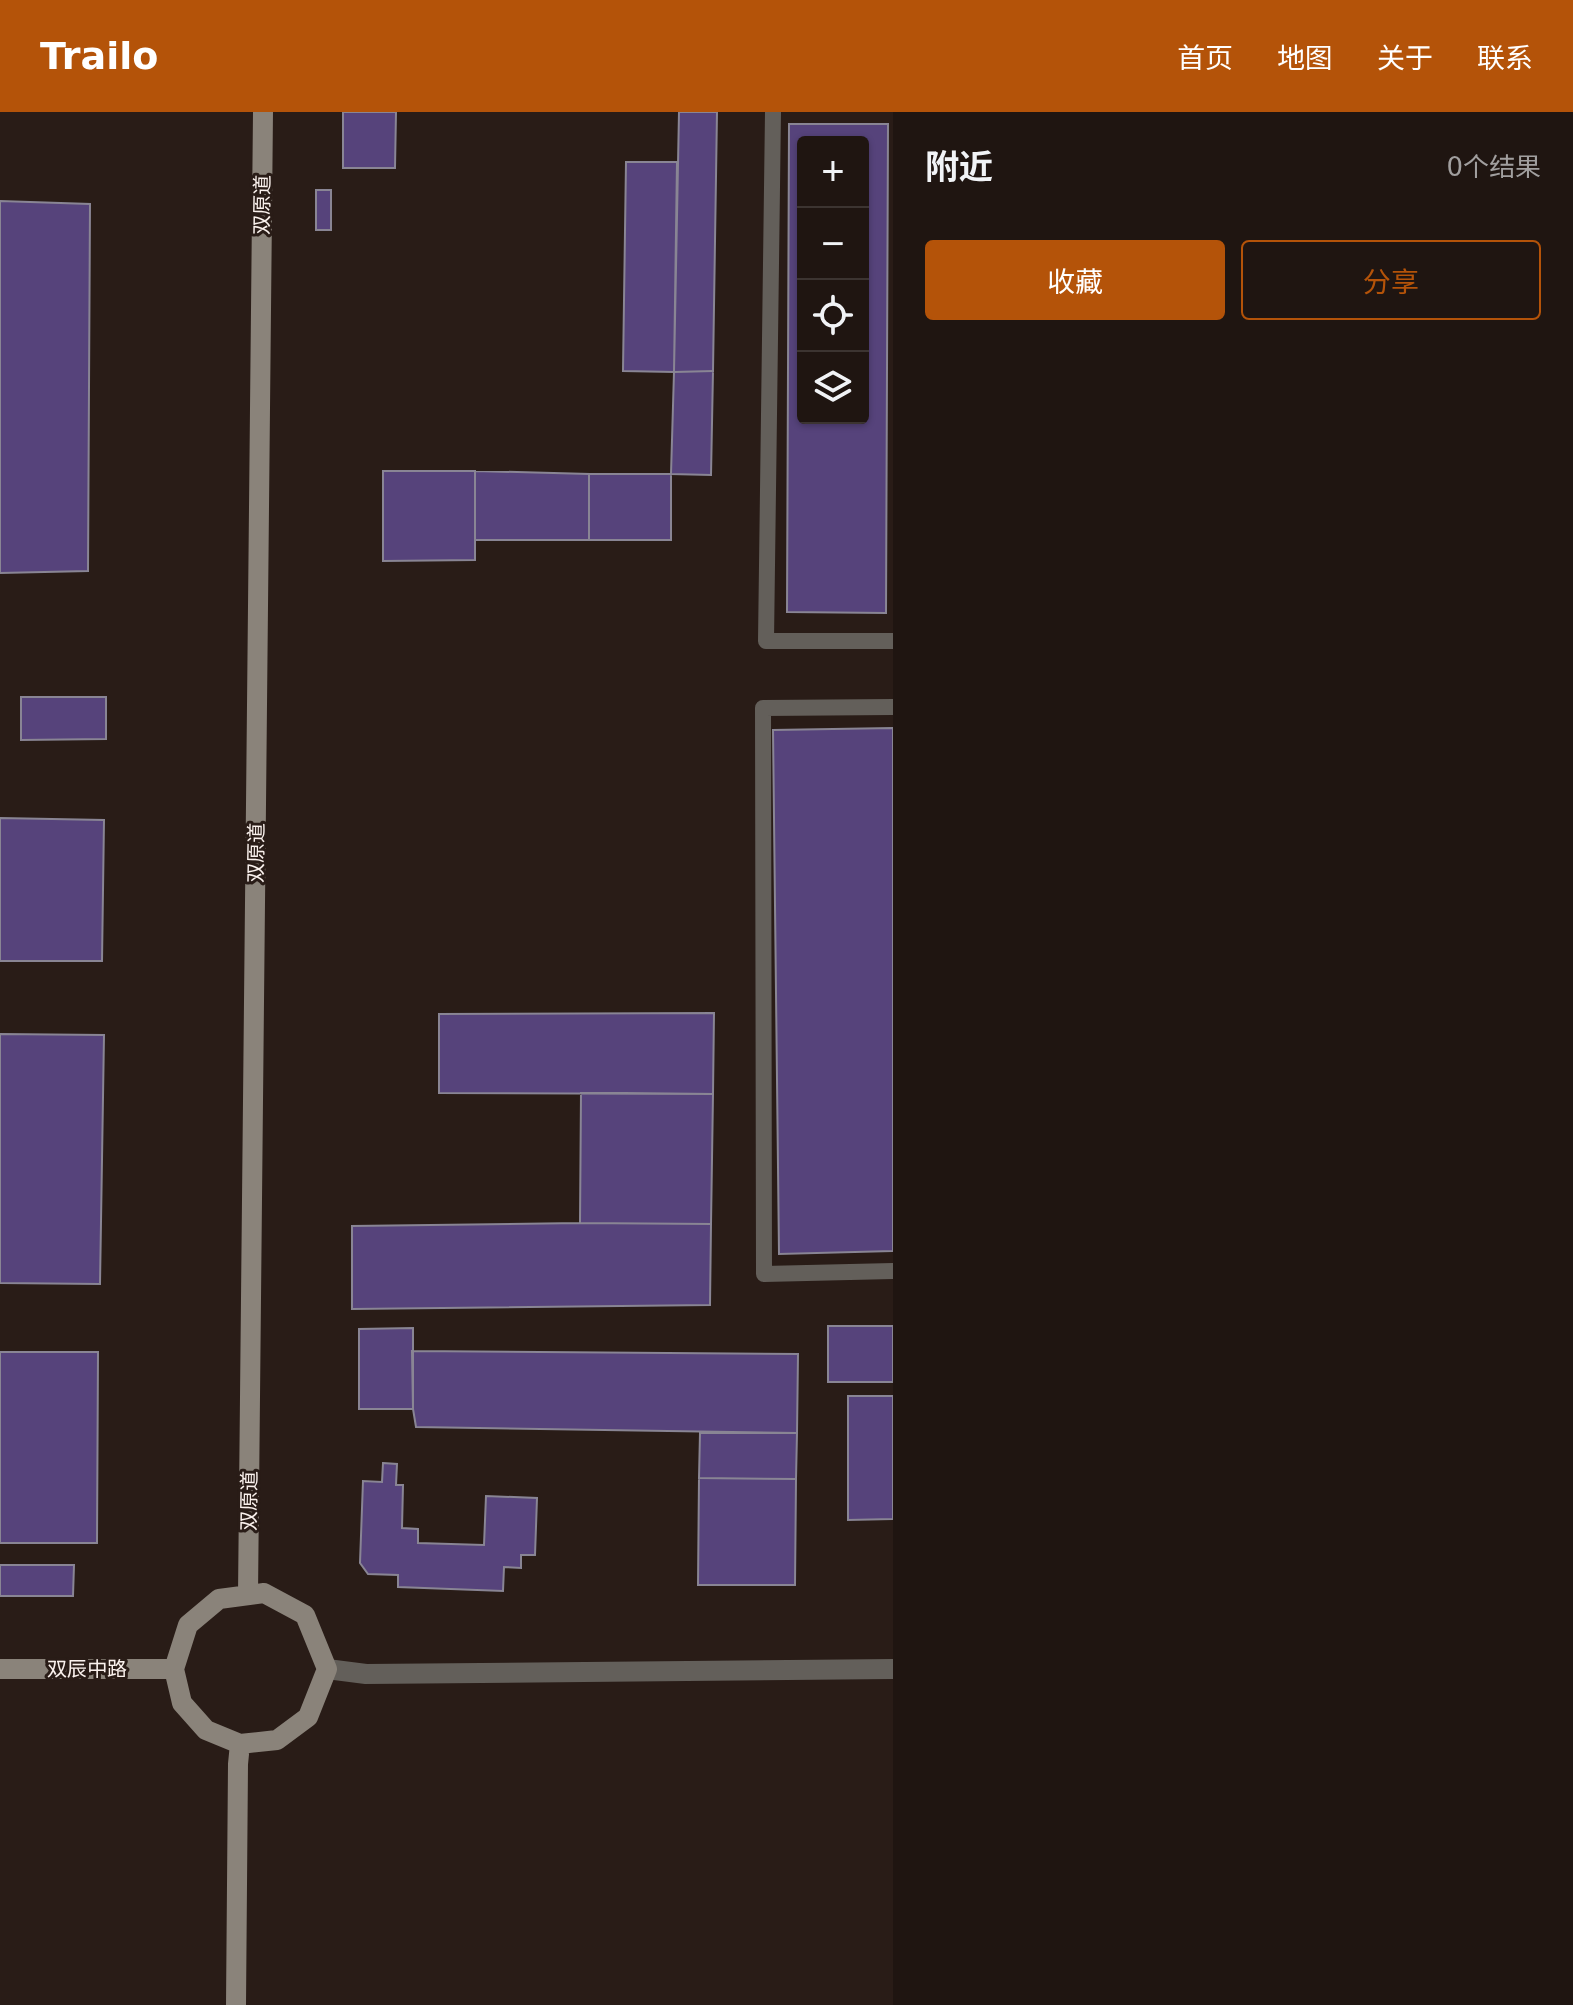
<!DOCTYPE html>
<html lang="zh">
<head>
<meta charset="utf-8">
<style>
  :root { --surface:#1f1511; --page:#2c221f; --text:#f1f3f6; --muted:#a19f9f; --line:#3c3431; --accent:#b45309 }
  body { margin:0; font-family:"DejaVu Sans","Noto Sans SC",sans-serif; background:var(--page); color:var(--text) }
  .controls { position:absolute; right:24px; top:24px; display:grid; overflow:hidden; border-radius:8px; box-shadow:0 2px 6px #0004 }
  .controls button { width:72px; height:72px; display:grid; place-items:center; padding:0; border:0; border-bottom:2px solid var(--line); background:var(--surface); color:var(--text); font:40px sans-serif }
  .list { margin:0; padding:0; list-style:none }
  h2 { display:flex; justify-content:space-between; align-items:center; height:104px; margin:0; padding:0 32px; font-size:34px }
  h2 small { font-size:26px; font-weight:400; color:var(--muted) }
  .actions { display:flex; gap:16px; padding:24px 32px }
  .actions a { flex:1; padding:18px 0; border:2px solid var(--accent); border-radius:8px; text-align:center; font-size:28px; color:var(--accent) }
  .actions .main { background:var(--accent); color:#fff }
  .icon { flex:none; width:44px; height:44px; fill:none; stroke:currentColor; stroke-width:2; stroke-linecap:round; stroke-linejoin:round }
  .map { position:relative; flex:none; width:893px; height:1893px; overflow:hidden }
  header { display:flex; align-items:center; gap:48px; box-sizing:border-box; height:112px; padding:0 40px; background:var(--accent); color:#fff }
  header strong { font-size:38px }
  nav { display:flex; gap:44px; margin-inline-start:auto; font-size:28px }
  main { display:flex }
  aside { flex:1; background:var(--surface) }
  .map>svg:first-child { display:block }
</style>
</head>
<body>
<header>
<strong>Trailo</strong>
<nav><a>首页</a><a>地图</a><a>关于</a><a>联系</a></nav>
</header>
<main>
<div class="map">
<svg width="893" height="1893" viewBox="0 0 893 1893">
  <rect width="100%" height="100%" fill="#291c17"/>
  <path fill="#56437b" stroke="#898594" stroke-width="2" fill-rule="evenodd" d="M343,0H396L395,56H343Z
    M679,0H717L713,259L674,260Z
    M789,12H888L886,501L787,500ZM803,30H863V306H803Z
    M626,50H677L674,260L623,259Z
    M316,78H331V118H316Z
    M0,89L90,92L88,459L0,461Z
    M713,259L711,363L671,362L674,260Z
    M383,359H475V448L383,449Z
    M475,359L589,362V428H475Z
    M589,362H671V428H589Z
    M21,585H106V627L21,628Z
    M893,616V1139L779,1142L773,618Z
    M0,706L104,708L102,849H0Z
    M714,901L713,982L439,981V902Z
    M0,922L104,923L100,1172L0,1171Z
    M581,981L713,982L711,1112L580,1111Z
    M580,1111L711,1112L710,1193L352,1197V1114Z
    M828,1214H893V1270H828Z
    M413,1216V1297H359V1217Z
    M412,1239L798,1242L797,1321L416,1315L413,1297Z
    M0,1240H98L97,1431H0Z
    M848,1284H893V1407L848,1408Z
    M700,1321H797L796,1367L699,1366Z
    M383,1351L397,1352L396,1373H403L402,1416L418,1417V1431L484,1433L486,1384L537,1386L535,1443H521V1456L504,1455L503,1479L398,1475V1463L368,1462L360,1451L363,1369L382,1370Z
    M699,1366L796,1367L795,1473H698Z
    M0,1453H74L73,1484H0Z"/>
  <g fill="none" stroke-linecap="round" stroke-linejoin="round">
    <path stroke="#635f5a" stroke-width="16" d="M773,0L766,529H893
      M893,595L763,596L764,1162L893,1159"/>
    <path stroke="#635f5a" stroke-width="20" d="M327,1557L366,1562L893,1557"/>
    <path stroke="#8a837a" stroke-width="20" d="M264,1481L305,1503L327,1557L308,1605L277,1628L240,1632L206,1618L182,1591L174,1557L188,1513L219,1487Z
      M248,1483L263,0
      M0,1557H174
      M236,1893L238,1652L240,1632"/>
  </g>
  <g text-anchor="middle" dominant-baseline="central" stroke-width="6" stroke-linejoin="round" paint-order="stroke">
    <g font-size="20" fill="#faf1ed" stroke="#291c17">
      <text transform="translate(262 93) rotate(-89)">双原道</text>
      <text transform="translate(256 741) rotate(-89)">双原道</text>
      <text transform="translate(249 1389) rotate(-89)">双原道</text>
      <text x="87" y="1557">双辰中路</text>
    </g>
  </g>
</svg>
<div class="controls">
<button>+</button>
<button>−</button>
<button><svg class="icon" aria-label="locate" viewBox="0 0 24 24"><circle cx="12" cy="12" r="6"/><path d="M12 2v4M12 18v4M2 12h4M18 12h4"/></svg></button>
<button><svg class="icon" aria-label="layers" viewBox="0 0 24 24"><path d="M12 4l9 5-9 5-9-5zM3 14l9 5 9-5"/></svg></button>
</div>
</div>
<aside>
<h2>附近<small>0个结果</small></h2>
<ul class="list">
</ul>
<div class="actions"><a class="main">收藏</a><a>分享</a></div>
</aside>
</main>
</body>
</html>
